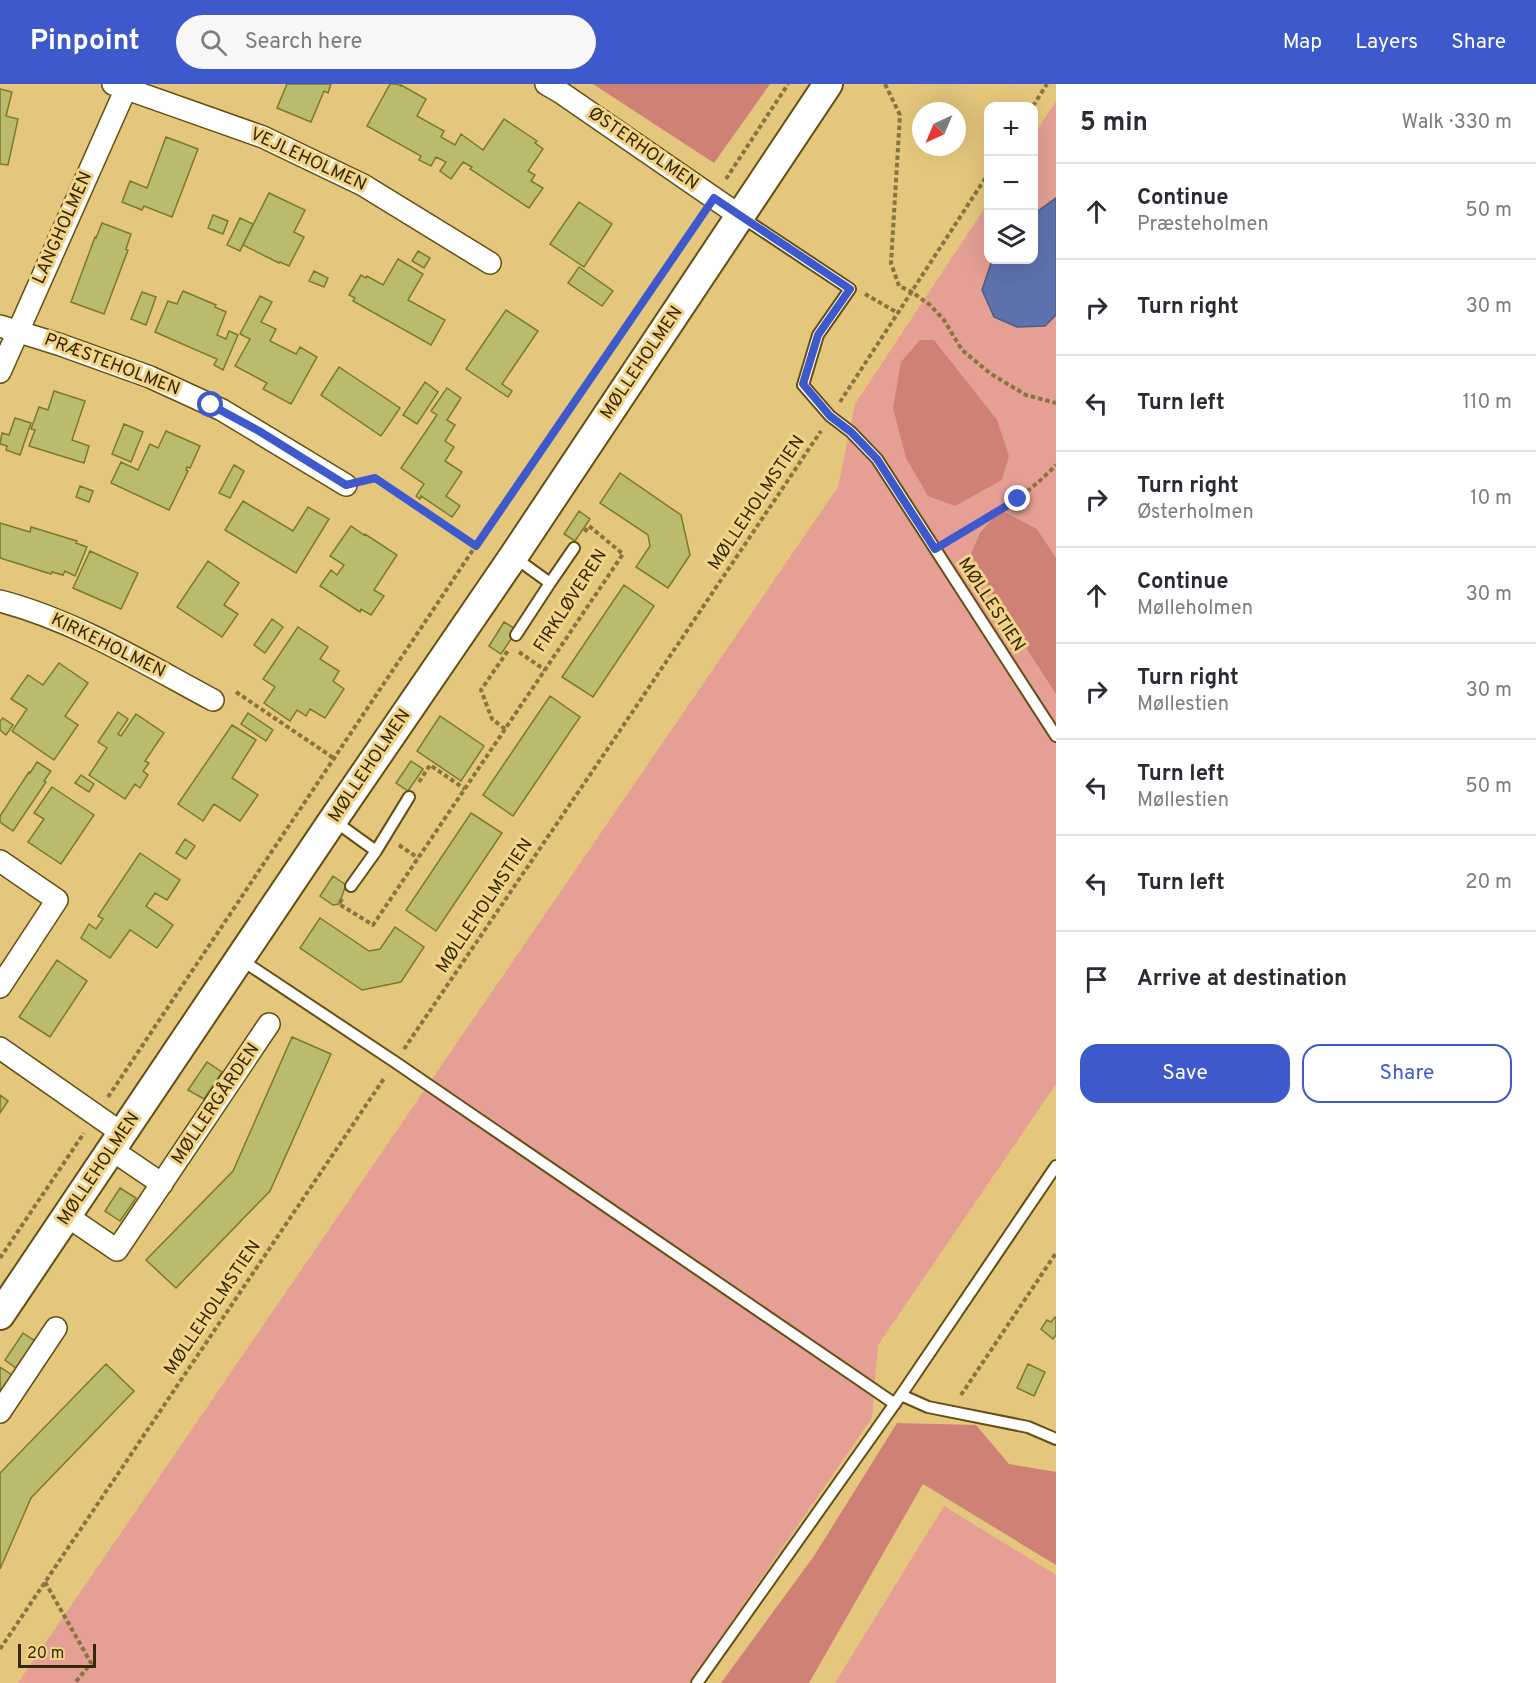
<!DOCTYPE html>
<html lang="en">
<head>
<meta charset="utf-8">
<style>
  :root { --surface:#fff; --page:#f7f7f7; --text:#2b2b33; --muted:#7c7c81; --line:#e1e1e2; --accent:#3e59cc }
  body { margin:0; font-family:Overpass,sans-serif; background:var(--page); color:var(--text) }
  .controls { position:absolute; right:18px; top:18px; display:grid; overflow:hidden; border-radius:12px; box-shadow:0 6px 24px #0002 }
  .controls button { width:54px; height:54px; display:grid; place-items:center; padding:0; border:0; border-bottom:2px solid var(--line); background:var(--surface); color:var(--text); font:30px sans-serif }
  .compass { position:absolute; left:912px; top:18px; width:54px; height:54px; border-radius:50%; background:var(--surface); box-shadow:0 6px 24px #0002; rotate:224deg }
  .scale { position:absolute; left:18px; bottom:15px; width:78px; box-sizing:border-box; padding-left:6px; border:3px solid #342807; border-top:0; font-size:16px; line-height:21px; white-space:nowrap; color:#342807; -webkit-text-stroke:4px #f2d488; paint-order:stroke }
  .stop { position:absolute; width:18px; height:18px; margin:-14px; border:4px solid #3e59cc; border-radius:50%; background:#fff }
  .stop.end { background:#3e59cc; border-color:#fff; box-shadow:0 2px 6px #0008 }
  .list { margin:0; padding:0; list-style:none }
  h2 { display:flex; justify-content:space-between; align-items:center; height:78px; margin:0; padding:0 24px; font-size:26px }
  h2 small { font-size:20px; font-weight:400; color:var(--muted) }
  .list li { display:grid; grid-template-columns:39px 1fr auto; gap:18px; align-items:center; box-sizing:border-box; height:96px; padding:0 24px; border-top:2px solid var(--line) }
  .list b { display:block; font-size:22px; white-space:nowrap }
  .list p { margin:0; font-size:20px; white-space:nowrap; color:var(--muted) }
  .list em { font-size:20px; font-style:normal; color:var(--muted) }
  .actions { display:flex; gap:12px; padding:18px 24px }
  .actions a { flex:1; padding:14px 0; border:2px solid var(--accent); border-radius:18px; text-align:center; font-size:21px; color:var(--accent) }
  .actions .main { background:var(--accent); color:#fff }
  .icon { flex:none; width:33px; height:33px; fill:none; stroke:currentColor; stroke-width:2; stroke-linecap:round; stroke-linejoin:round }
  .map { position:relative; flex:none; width:1056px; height:1599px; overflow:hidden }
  header { display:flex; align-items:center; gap:36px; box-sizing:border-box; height:84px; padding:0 30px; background:var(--accent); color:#fff }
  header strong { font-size:28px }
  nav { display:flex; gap:33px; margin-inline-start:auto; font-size:21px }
  .search { width:420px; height:54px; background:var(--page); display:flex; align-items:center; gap:15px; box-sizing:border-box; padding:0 21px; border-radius:33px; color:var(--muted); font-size:22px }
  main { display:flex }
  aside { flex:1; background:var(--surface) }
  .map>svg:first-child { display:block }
</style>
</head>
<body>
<header>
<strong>Pinpoint</strong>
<div class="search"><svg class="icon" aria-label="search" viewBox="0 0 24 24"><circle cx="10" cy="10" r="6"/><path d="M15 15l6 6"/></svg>Search here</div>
<nav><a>Map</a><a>Layers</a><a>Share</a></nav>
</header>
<main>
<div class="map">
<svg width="1056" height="1599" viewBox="0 0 1056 1599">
  <rect width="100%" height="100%" fill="#e4c77c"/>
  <path fill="#e59f94" d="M1056,17V1000L878,1261L872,1334L689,1599H18L838,403L855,320L988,119V176H1034V51Z
    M944,1422L1056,1491V1599H835Z"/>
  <path fill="#cf8176" d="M593,0H770L714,79Z
    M920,256H934L997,336L1009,372L1002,396L955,422L928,412L906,374L893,324L901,278Z
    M1000,426L1037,445L1056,474V610L998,520L971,470L980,449Z
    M897,1339L976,1341L1009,1380L1056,1388V1481L923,1400L809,1599H721L814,1472Z"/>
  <path fill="#5d72af" stroke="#515c7d" stroke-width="1.5" d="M1056,114V231L1045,242L1017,243L994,233L982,206L992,176H1034V130Z"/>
  <path fill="#babb6d" stroke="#7a7a2b" stroke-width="1.5" d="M287,0H331L328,9L324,7L311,38L277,24Z
    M390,0H396L401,2V1L426,15L417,32L444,47L441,53L455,61L461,50L483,66L504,35L537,57L535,59L543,65L528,87L535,91L531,97L543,104L529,124L470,85L472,83L463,78L451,95L440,87L446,78L436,73L431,82L419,76L421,72L367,42Z
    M0,5L12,8L6,32L18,35L8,81L0,80Z
    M166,53L198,65L172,133L144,122L142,126L122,118L130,97L147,104Z
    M269,109L305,126L294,148L304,153L289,182L280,178L279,179L243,161Z
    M579,118L612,140L584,183L550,160Z
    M213,131L228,137L223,150L208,144Z
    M240,134L253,140L240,167L227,161Z
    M102,139L131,150L126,165L128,166L104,230L71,218L95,153L96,154Z
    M418,167L430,174L424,184L412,177Z
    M398,175L423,190L408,216L445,236L431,261L353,217L355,214L349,211L361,191L366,194L367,192L383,201Z
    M579,183L613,207L602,222L568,199Z
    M314,187L328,194L324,203L309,197Z
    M183,207L216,221L215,223L226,228L217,251L226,255L229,247L238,251L223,286L214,281L217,275L155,248L168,217L177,220Z
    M142,208L156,213L146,241L131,235Z
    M260,212L272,218L261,238L276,245L270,257L296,270L300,263L317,273L291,320L263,305L267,299L235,282L250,255L240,250Z
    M506,226L538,247L502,300L512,307L508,313L466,285Z
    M339,283L400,324L381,352L321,311Z
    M425,298L438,308L417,340L403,331Z
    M447,304L461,314L447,336L455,341L445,357L454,363L445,377L462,388L446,412L460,422L452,433L421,412L420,415L416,412L424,400L401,384L437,331L431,327Z
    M54,307L85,317L72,356L89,362L84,379L29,362L35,346L31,345L39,323L48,326Z
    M15,334L31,339L20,371L6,366L7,362L0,360L2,349L9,351Z
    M124,340L143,348L131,378L112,370Z
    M166,347L200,362L190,384L187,383L186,386L188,387L169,426L111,399L121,378L138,386L150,360L158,364Z
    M234,381L244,387L230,414L219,409Z
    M620,389L681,431L690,471L668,504L636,483L650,462L648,451L600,419Z
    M80,402L93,407L89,418L76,413Z
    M243,417L293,447L308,423L329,435L296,489L225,446Z
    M579,427L590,435L575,457L564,450Z
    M0,439L30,448L31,443L77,457L76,459L87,463L75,492L65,487L63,491L52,488L51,490L0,474Z
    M351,442L364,451L365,450L397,471L374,506L384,512L371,531L361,525L360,528L320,502L331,486L337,491L344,481L330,472Z
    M90,467L138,489L121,525L73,504Z
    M208,477L239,499L224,521L238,530L222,553L177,523Z
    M624,501L654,522L593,613L562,593Z
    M272,535L283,543L265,569L254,561Z
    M504,538L517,546L501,570L489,562Z
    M298,543L328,563L320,575L339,587L333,597L344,605L325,634L310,625L306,632L297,626L290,637L264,619L275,603L263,595Z
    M59,579L88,599L65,632L78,641L54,676L12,647L27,625L11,615L28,591L43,601Z
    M550,612L580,633L513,732L483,711Z
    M118,628L128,635L118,650L121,652L136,630L164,649L145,677L149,679L143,687L148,691L140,704L135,700L125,715L89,691L107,664L98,658Z
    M248,629L273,646L266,657L241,640Z
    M440,632L484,662L461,697L417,667Z
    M3,634L13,641L6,651L0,646V637Z
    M232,641L256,656L232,694L258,711L240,737L214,720L203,737L178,720Z
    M411,677L423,685L408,707L396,699Z
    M37,678L51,687L44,697L46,698L13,747L0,738V732L29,688L30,689Z
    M81,691L94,700L89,708L75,699Z
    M52,703L94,731L61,780L28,758L44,735L34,729Z
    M471,729L502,749L436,847L406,826Z
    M185,755L195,762L186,775L176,769Z
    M140,769L180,796L167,816L155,809L146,822L173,841L157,864L130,846L110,874L81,854L89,840L96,845L103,835L98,832Z
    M333,792L346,801L339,820L333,821L320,812Z
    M320,834L369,867L380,865L395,843L424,863L401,898L362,906L300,864Z
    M57,876L87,897L50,953L19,933Z
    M292,953L331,970L270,1107L176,1204L146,1176L233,1087Z
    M207,978L222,988L204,1015L188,1006Z
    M0,1011L8,1017L0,1029Z
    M120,1104L136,1114L120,1137L105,1127Z
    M1055,1233L1056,1234V1251L1053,1255L1041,1245L1047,1236L1051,1238Z
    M23,1249L38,1259L20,1287L5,1276Z
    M106,1280L134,1307L31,1414L0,1485V1389Z
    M1028,1280L1045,1288L1034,1312L1017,1304Z
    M0,1283L15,1293L0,1315Z"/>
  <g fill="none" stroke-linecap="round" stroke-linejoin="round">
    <defs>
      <path id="lane" d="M740,132L850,205L818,251L803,301L830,332L851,348L877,375L1056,652
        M514,473L550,499L516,551
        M550,499L574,464
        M333,736L376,767L351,802
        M376,767L409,713
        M240,875L395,978L895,1320
        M901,1311L928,1323L1028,1343L1056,1355
        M697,1599L901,1311L1056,1082"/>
      <path id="street" d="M113,0L263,53L363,101L490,179
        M546,0L563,10L740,132
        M0,242L61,261L150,293L222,326L346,401
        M0,288L128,0
        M0,517C76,537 144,579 213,616
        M0,777L57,816L0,903
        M0,964L123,1050
        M112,1066L162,1100
        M67,1132L117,1166L269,940
        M0,1328L56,1244"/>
      <path id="secondary" d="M0,1231L333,736L513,473L828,0"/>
    </defs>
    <use href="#lane" stroke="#644f13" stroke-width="14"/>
    <use href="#street" stroke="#644f13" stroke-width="24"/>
    <use href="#secondary" stroke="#644f13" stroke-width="32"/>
    <path stroke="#88743f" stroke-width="4" stroke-dasharray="4.5 3" stroke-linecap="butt" d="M885,0L900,31L891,179L899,202L912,208L930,221L944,236L962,266L991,290L1026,311L1056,319
      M1033,22L1047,0
      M726,95L788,0
      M865,210L898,229
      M840,318L988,90
      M368,396L375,394L476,462
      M951,455C990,432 1025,414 1056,381
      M519,568L545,586
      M236,608L335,675
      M505,645L492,635L481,606L509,565
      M419,698L430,681L465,705
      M399,761L418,774
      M342,815L339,820L373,841L623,470L589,442L583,450
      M404,965L619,648L821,347
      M108,1013L509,412L700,134
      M0,1174L84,1049
      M961,1311L1056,1169
      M45,1498L91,1579L75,1599
      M0,1565L385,993"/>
    <use href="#lane" stroke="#fff" stroke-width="10"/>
    <use href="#street" stroke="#fff" stroke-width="21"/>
    <use href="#secondary" stroke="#fff" stroke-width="28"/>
  </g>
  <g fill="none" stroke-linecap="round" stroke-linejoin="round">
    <path stroke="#3e59cc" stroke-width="8" d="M211,321L259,347L346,401L375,394L476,462L714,114L850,205L818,251L803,300L830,332L851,348L877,375L935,465L1018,415"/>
  </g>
  <g text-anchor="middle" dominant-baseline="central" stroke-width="6" stroke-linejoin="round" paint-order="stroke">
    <g font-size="18" fill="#342807" stroke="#f2d488">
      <text transform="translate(643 65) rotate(35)">ØSTERHOLMEN</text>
      <text transform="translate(308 76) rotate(25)">VEJLEHOLMEN</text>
      <text transform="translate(63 144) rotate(-66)">LANGHOLMEN</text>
      <text transform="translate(642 279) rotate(-56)">MØLLEHOLMEN</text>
      <text transform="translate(112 281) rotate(21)">PRÆSTEHOLMEN</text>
      <text transform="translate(757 419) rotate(-56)">MØLLEHOLMSTIEN</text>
      <text transform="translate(571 517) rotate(-57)">FIRKLØVEREN</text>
      <text transform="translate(991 521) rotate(57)">MØLLESTIEN</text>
      <text transform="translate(108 562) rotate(26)">KIRKEHOLMEN</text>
      <text transform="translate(370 682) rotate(-56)">MØLLEHOLMEN</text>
      <text transform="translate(485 822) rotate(-56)">MØLLEHOLMSTIEN</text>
      <text transform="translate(216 1020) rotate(-56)">MØLLERGÅRDEN</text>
      <text transform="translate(99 1085) rotate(-56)">MØLLEHOLMEN</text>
      <text transform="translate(213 1224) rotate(-56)">MØLLEHOLMSTIEN</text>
    </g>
  </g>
</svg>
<div class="controls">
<button>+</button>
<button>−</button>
<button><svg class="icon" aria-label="layers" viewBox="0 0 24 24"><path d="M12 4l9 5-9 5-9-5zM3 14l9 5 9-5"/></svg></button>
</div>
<svg class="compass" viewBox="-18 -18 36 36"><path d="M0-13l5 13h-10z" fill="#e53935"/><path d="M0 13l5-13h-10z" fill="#7c7c81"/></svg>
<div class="scale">20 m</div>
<div class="stop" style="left:211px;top:321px"></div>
<div class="stop end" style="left:1018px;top:415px"></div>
</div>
<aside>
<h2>5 min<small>Walk · 330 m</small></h2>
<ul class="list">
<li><svg class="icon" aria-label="ahead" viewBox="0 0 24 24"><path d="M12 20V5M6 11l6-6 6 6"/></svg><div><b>Continue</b><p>Præsteholmen</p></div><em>50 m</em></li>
<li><svg class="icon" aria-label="right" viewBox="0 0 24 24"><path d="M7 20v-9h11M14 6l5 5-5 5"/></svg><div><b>Turn right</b></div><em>30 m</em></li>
<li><svg class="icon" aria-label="left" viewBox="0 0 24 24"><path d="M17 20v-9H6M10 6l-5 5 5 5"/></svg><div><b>Turn left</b></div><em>110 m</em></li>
<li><svg class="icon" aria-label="right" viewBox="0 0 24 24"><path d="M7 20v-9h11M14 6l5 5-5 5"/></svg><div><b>Turn right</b><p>Østerholmen</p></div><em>10 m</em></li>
<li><svg class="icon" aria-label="ahead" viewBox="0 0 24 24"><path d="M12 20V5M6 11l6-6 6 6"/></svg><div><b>Continue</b><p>Mølleholmen</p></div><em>30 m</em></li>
<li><svg class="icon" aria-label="right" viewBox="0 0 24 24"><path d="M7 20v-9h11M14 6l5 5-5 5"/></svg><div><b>Turn right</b><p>Møllestien</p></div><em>30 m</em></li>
<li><svg class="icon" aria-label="left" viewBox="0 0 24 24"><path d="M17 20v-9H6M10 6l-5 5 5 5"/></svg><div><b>Turn left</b><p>Møllestien</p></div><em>50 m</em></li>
<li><svg class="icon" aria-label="left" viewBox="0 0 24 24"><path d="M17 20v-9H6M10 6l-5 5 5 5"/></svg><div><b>Turn left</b></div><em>20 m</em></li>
<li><svg class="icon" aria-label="arrive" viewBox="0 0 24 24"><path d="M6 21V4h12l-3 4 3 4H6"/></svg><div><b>Arrive at destination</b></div></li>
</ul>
<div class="actions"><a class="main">Save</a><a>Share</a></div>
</aside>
</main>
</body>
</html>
